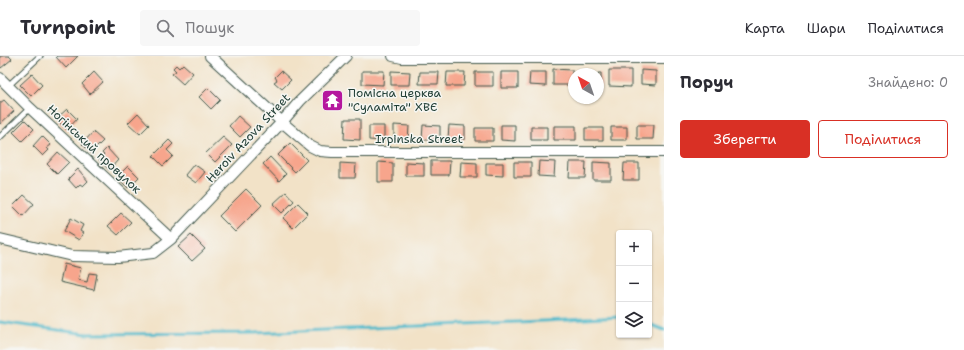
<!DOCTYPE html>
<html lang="uk">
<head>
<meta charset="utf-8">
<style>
  :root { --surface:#fff; --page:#f7f7f7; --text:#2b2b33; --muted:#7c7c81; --line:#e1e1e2; --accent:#d93025 }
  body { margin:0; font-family:"Shantell Sans",sans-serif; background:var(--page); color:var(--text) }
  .controls { position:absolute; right:12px; bottom:12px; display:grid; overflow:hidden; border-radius:4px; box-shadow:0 1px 3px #0004 }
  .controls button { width:36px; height:36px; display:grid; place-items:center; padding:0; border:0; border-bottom:1px solid var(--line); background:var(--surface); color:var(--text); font:20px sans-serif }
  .compass { position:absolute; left:568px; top:12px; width:36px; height:36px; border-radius:50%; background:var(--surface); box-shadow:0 1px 3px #0004; rotate:320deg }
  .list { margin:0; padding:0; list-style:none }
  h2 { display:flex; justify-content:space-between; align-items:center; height:52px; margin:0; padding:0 16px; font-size:17px }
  h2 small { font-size:13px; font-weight:400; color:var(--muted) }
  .actions { display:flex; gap:8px; padding:12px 16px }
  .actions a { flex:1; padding:9px 0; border:1px solid var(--accent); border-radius:4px; text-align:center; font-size:14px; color:var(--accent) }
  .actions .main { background:var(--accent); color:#fff }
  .icon { flex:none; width:22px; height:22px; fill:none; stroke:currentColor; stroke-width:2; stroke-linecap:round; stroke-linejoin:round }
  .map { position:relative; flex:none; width:664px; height:294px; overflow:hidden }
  header { display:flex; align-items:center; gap:24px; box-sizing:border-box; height:56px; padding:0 20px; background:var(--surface); border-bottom:1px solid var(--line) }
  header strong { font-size:19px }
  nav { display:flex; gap:22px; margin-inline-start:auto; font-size:14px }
  .search { width:280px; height:36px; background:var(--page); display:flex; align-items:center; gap:10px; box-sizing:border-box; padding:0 14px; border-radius:4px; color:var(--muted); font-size:15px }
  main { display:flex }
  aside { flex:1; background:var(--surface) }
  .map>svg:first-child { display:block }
</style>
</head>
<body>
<header>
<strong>Turnpoint</strong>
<div class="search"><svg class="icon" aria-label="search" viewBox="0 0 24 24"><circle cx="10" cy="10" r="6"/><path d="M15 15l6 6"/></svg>Пошук</div>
<nav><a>Карта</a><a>Шари</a><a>Поділитися</a></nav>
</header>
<main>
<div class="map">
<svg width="664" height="294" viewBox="0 0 664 294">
  <rect width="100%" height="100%" fill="#f6f6f2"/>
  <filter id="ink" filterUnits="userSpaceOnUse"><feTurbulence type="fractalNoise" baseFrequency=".025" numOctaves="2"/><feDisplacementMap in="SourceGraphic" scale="8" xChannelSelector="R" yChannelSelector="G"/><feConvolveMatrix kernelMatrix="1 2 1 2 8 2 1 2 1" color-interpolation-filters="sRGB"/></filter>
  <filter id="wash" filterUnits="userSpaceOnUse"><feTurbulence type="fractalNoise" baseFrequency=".012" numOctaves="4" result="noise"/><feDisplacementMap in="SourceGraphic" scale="16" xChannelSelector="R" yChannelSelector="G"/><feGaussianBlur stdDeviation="0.9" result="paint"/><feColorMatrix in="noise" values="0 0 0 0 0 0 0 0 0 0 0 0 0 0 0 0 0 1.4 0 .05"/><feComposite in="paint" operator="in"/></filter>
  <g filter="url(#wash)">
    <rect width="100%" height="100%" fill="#f2e2c7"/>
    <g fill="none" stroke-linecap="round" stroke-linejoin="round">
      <path stroke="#4fbacb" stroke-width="3" d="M0,266L87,278L254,277L464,268L568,264L619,261
        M649,268L664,274"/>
    </g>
    <g id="blocks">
      <path fill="#f7a58c" d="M0,0H9L12,3L1,12L0,11Z
        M57,0H78L66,12L56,1Z
        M183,8L193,17L183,28L172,18L176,15L173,12L176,9L179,12Z
        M553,13L572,14V29H553Z
        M609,14H631V31L609,30Z
        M641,14L656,15V29L641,28Z
        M281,15L291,24L282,33L274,26L277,24L275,21Z
        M362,15H384L383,29L362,28Z
        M391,15L410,16L409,29H391Z
        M94,16L103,26L90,38L82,28Z
        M420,16H439L438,28H419Z
        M447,16H465L464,30H446Z
        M475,16H493V30H475Z
        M501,16H518V32H501Z
        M530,16H546V30L529,29Z
        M598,17H601V30H598Z
        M32,18L42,29L31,40L20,29Z
        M208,32L220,44L211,53L199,41Z
        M4,44L14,55L0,68V47Z
        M67,53L77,63L67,74L56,63Z
        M138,57L149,69L140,78L128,67Z
        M238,60L250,71L240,81L229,70Z
        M345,63H360V84L344,83Z
        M25,64L34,73L22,85L13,76Z
        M394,69L409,70L408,85L394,84Z
        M423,69L440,70V84H422Z
        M449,69L465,70V83H448Z
        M501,69H515V85L501,84Z
        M637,69H654L653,83H637Z
        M369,70H384V85L369,84Z
        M554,70H576V84H554Z
        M531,71H547V84H531Z
        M611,71H627V84H611Z
        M475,72H493V85H475Z
        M585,72H603V84H585Z
        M93,76L103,85L91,97L82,88Z
        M42,80L51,89L47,92L49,94L43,100L33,90Z
        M223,81L232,89L215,106L206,97Z
        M169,84L173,88L167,94L173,100L163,110L153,100Z
        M290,87L307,104L295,116L278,99Z
        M107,92L118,104L109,114L99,104L104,99L102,97Z
        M58,96L69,106L57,118L47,108Z
        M270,101L286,118L279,125L263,108Z
        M431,105H450L449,119H431Z
        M539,105L555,106L554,121L538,120Z
        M378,106L393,107V126H378Z
        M406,106L424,107V120H406Z
        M461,106L477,107V121H460Z
        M514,106H531V121H514Z
        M570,106H586L585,122H569Z
        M593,106L611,107V124H593Z
        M340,107L356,108L355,122H340Z
        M486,107H503V120L486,119Z
        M624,107H639V124H623Z
        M194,108L205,116L196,127L185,119Z
        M128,110L139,121L128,132L117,121Z
        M78,113L88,125L83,130L80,128L76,132L68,123Z
        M246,133L262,149L235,176L219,160Z
        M286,136L294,145L282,157L273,148Z
        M24,139L34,148L23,160L13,150Z
        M298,147L308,157L293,172L283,162Z
        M121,157L131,166L118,179L108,170Z
        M71,162L83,169L80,175L83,177L79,184L64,175Z
        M191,179L205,193L192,205L178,191Z
        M64,208L81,212L78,224L87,226L89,217L97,218L94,234L60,226Z"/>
    </g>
  </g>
  <g filter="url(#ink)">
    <use href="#blocks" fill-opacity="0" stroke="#3f564a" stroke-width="1"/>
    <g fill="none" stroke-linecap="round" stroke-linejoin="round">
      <defs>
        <path id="service" d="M8,30L40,0
          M0,81L30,52"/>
        <path id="minor" d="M210,0L282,66L310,90L320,95L332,96H664
          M393,0L402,2H664
          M0,22L30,52L171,183
          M0,183L72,200L118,201L153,197L171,183L282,66L300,45L346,0"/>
      </defs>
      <use href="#service" stroke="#3f564a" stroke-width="7"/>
      <use href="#minor" stroke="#3f564a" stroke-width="12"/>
      <use href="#service" stroke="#fff" stroke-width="5"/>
      <use href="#minor" stroke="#fff" stroke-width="10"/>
    </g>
  </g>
  <defs>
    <symbol id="temple-square" viewBox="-11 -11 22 22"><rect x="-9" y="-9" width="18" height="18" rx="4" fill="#b5179e" stroke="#f6f6f2"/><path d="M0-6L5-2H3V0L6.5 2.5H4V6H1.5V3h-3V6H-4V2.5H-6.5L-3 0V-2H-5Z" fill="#fff"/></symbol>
  </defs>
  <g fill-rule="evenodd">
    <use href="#temple-square" x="320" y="32" width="25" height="25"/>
  </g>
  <g text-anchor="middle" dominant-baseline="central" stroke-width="3" stroke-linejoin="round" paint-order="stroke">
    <g font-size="12" fill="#1f3d34" stroke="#f6f6f2" text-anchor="start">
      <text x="348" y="37">Помісна церква<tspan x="348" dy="14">"Суламіта" ХВЄ</tspan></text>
    </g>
    <g font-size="12" fill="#1f3d34" stroke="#f6f6f2">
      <text transform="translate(248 82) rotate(-47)">Heroiv Azova Street</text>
      <text x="419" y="83">Irpinska Street</text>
      <text transform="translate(94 93) rotate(43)">Ногінський провулок</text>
    </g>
  </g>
</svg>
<div class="controls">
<button>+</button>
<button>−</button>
<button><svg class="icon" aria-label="layers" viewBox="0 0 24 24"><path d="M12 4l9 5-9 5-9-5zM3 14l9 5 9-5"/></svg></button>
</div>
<svg class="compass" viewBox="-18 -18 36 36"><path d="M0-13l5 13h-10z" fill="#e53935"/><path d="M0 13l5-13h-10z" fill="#7c7c81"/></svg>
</div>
<aside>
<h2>Поруч<small>Знайдено: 0</small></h2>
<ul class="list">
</ul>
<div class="actions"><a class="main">Зберегти</a><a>Поділитися</a></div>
</aside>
</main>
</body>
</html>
